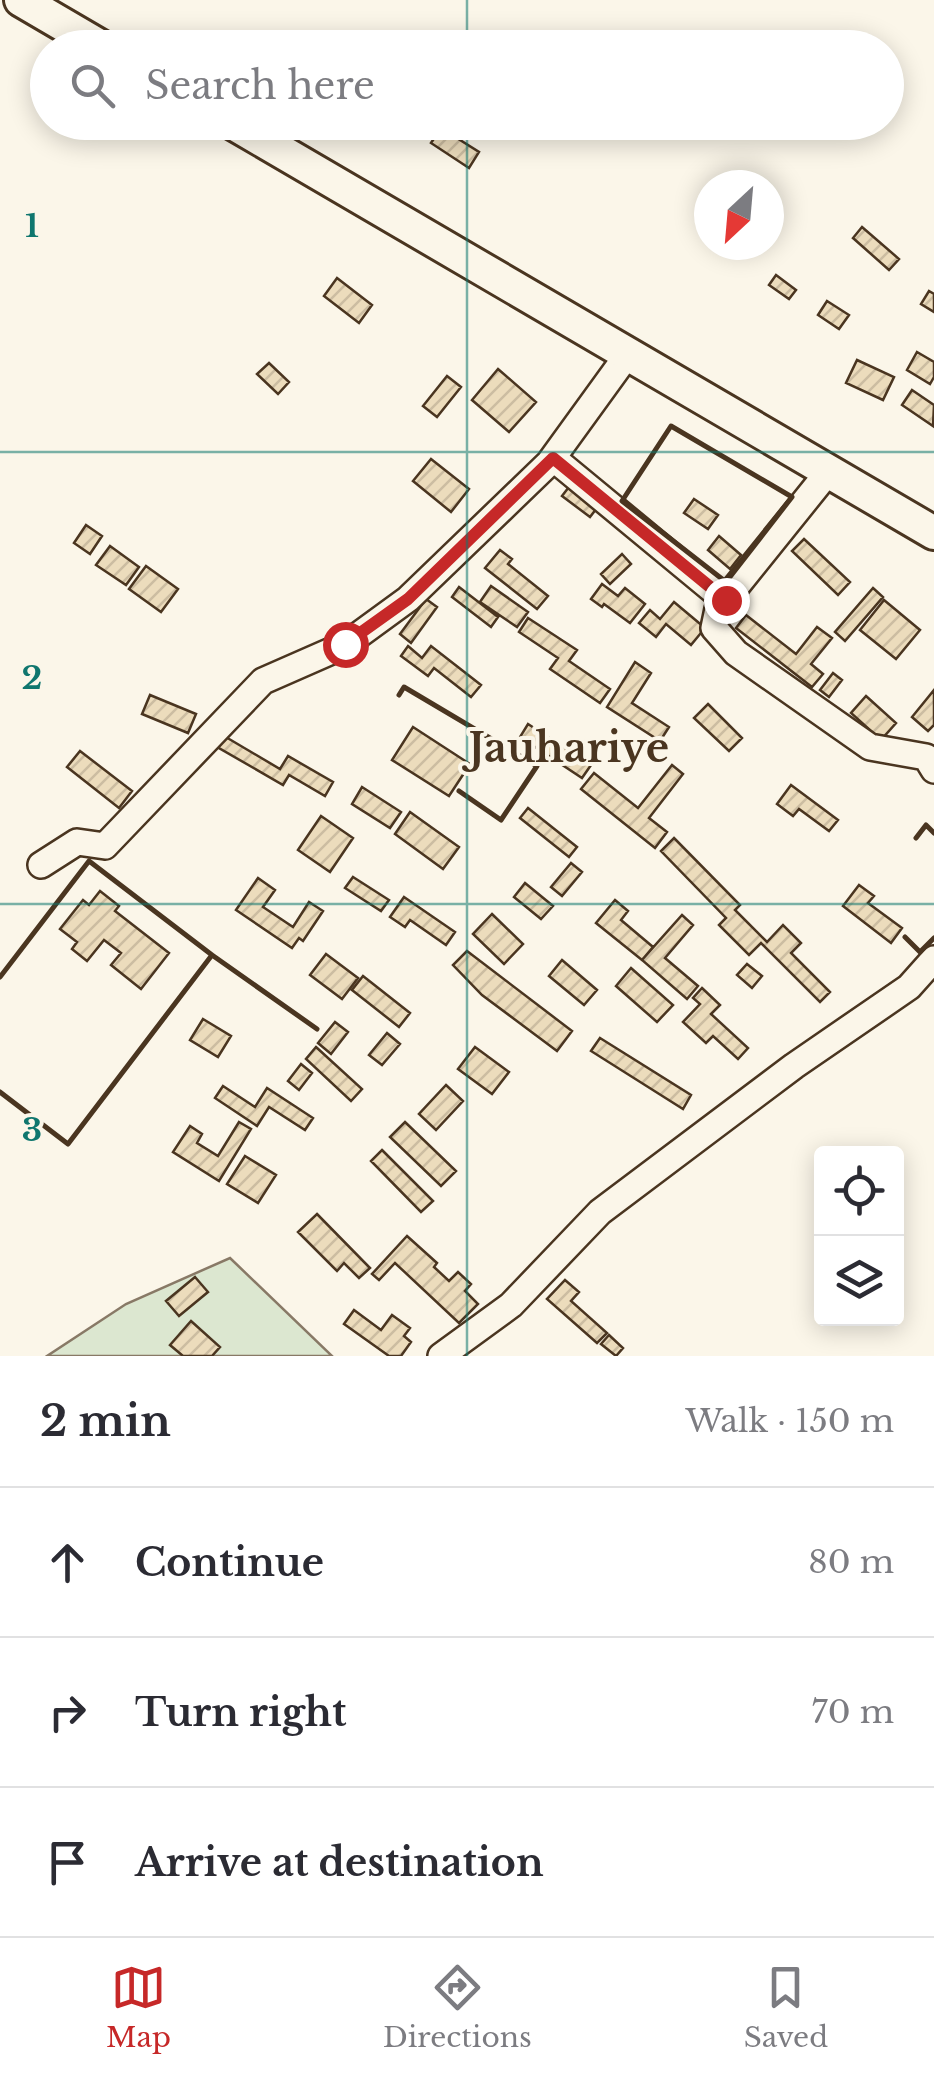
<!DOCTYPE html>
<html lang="en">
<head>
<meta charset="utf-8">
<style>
  :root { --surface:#fff; --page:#f2f2f3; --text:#2b2b33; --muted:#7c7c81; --line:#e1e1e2; --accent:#c62828 }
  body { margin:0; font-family:"Libre Baskerville",serif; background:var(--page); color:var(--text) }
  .controls { position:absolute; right:30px; bottom:30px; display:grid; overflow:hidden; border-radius:10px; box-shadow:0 5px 25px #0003 }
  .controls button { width:90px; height:90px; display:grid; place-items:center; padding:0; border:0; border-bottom:2px solid var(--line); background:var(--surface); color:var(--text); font:50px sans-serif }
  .compass { position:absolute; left:694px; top:170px; width:90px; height:90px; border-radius:50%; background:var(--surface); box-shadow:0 5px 25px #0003; rotate:206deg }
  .stop { position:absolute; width:30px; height:30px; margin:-22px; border:8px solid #c62828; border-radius:50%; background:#fff }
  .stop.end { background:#c62828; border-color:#fff; box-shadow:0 2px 10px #0008 }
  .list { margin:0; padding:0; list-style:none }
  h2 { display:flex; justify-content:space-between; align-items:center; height:130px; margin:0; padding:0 40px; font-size:42px }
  h2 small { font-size:32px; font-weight:400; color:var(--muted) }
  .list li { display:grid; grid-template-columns:65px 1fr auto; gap:30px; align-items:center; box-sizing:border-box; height:150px; padding:0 40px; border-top:2px solid var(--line) }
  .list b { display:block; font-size:38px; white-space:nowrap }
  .list em { font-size:32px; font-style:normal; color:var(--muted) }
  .icon { flex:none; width:55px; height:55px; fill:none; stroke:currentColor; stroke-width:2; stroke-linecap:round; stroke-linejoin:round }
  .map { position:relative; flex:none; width:934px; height:1356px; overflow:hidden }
  .search { position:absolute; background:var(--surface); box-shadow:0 5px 25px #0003; left:30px; right:30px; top:30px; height:110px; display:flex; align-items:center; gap:25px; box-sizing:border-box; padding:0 35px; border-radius:55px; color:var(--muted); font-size:38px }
  .sheet { height:580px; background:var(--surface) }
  nav { display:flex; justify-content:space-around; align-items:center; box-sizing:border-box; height:140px; border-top:2px solid var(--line); background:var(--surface); font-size:28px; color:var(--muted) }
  nav a { display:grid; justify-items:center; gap:5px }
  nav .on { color:var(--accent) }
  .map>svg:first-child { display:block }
</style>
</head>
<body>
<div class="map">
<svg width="934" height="1356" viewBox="0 0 934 1356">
  <defs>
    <pattern id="building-hatch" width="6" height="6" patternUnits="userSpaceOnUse" patternTransform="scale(2.5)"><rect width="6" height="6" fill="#ecdcbc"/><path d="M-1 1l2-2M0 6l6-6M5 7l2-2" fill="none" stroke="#ccbda1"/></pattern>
  </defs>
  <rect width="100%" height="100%" fill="#fbf6e9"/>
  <path fill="#dce7d0" stroke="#887966" stroke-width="2.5" d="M230,1258L332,1356H47L126,1304Z"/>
  <path fill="url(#building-hatch)" stroke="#4a3520" stroke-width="2.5" d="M441,128L479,152L469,168L431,143Z
    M862,227L899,259L889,270L853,238Z
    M776,275L796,290L789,299L769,285Z
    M337,278L372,305L359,323L324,296Z
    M929,291L934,294V312L921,304Z
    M827,301L849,315L839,329L818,315Z
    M917,352L934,362V377L930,384L907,370Z
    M857,360L894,377L883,400L846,383Z
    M269,363L289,382L278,394L257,374Z
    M498,369L536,402L509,432L472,400Z
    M447,376L461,387L437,417L423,406Z
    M912,390L934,405L933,426L902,405Z
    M431,459L469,489L451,512L413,481Z
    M572,483L600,504L590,517L562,496Z
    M694,499L718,515L708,529L684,513Z
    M86,525L102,536L90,554L74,543Z
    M719,536L741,555L730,569L708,550Z
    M804,539L850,582L838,595L792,551Z
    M110,546L139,567L126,585L96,565Z
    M500,550L512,559L508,564L548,596L537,609L485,568Z
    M622,554L631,564L610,584L601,574Z
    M146,566L178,589L161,612L129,589Z
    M602,584L618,596L625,588L645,604L630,623L604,604L602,607L591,599Z
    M491,586L528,612L517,627L480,602Z
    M459,587L498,617L491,627L452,597Z
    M873,588L883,597L845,641L835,632Z
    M426,599L437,607L411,643L400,634Z
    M884,600L920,630L896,659L860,630Z
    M674,602L705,628L691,645L666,624L656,637L639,623L650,610L660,619Z
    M746,615L796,654L817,627L832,638L811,664L823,674L812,687L736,628Z
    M528,618L577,650L569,661L610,689L600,703L550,669L558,658L519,632Z
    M408,646L422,658L431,646L481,685L471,697L434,668L428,676L401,656Z
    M635,662L651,673L632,703L669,727L660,741L607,707Z
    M833,673L842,680L829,697L820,690Z
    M934,690V725L928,731L912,717Z
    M150,695L196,714L188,733L142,714Z
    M866,696L896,723L881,740L851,713Z
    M708,704L742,738L729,751L694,718Z
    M528,724L591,765L582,778L520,737Z
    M413,727L470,764L449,796L392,760Z
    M219,733L280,769L288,756L333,782L325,796L289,775L283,785L212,744Z
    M80,751L132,791L119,808L67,767Z
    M672,765L683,774L649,818L667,832L655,848L581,789L594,773L638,808Z
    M791,785L838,820L829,831L799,809L793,816L777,804Z
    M362,787L401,812L390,828L352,804Z
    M528,808L577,847L569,857L520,818Z
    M410,812L459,847L443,869L395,834Z
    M321,816L353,838L330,872L298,850Z
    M674,838L740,905L735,910L767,942L783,925L801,943L791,953L830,992L820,1002L761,943L749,955L719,925L726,918L661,851Z
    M571,863L582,872L562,896L551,887Z
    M353,877L389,900L381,911L345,888Z
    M258,878L275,890L263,907L293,927L309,902L323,911L303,941L299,938L292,948L236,910Z
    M525,883L553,906L541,919L514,897Z
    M859,885L874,896L868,903L902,928L891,943L843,906Z
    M100,891L119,906L115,911L169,953L141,989L111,965L121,953L104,940L87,961L72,949L77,942L60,929L83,900L89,905Z
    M404,897L455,932L446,945L410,920L405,927L390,917Z
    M615,900L628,911L621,920L653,947L642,960L596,923Z
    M492,914L523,944L504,964L473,934Z
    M682,915L693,925L665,958L698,986L687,999L642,960Z
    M467,951L572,1031L557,1051L482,995L453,965Z
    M326,954L358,978L342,999L310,975Z
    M562,960L597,990L584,1005L549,976Z
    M747,964L762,976L752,988L737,975Z
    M631,968L673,1005L657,1022L616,986Z
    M363,976L410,1013L399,1027L352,990Z
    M702,988L720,1005L711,1014L748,1048L738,1059L713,1036L706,1043L683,1022L700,1004L693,998Z
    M203,1019L231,1036L218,1057L190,1040Z
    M335,1022L348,1032L331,1054L318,1043Z
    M387,1033L400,1044L382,1065L369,1055Z
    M600,1038L691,1095L683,1109L591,1051Z
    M316,1047L362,1089L351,1101L306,1059Z
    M475,1047L509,1072L492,1094L458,1069Z
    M301,1064L312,1073L299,1090L288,1081Z
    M446,1085L463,1101L436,1130L419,1114Z
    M223,1086L255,1107L267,1088L313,1118L305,1130L269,1107L257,1126L215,1098Z
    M239,1122L251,1129L219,1181L173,1152L190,1126L202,1134L197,1143L218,1156Z
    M405,1122L456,1171L441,1186L390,1137Z
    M382,1150L433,1201L421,1212L371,1161Z
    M245,1156L276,1175L258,1203L227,1184Z
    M317,1214L370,1268L359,1278L344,1263L337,1271L298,1232Z
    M407,1236L437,1263L434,1267L449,1281L458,1272L471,1284L465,1291L478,1304L459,1323L395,1263L379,1280L372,1274Z
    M195,1277L208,1292L179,1316L166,1301Z
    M565,1280L579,1292L571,1301L607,1333L597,1343L547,1299Z
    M354,1310L381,1330L392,1315L410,1328L404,1336L411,1342L401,1356H389L344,1324Z
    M191,1321L220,1347L212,1356H183L170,1345Z
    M609,1335L623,1348L616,1356L601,1344Z"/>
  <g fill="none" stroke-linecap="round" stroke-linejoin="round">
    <defs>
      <path id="minor" d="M553,458L725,600
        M829,471L718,609L714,628L736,653L870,747L926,757L934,770
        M41,865L77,842L105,846L263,681L345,645L408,599L549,463L628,354
        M441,1356L511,1305L600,1212L794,1066L909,987L934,959"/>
      <path id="major" d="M21,0L103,48
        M231,122L934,533"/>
    </defs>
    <use href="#minor" stroke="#4a3520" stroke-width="30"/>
    <use href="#major" stroke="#4a3520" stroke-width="38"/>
    <use href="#minor" stroke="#fbf6e9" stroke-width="25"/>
    <use href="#major" stroke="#fbf6e9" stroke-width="32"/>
    <path stroke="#4a3520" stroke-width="5" d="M671,426L792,497L726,582L622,501Z
      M399,695L404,687L537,766L501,820L459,791
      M916,838L926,825L934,833
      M905,937L920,952L934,938
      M212,955L317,1029
      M0,977L89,861L212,955L68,1144L0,1092"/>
  </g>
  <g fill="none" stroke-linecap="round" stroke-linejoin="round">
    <path stroke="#c62828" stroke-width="12" d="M345,644L408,599L553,458L726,600"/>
  </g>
  <path fill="none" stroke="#0f766e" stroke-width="2.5" stroke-opacity="0.55" d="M467,0V48M467,122V1356M0,452H934M0,904H934"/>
  <g text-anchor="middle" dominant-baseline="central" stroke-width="8" stroke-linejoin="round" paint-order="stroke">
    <g font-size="40" font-weight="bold" fill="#4a3520" stroke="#fbf6e9">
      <text x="569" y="748">Jauhariye</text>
    </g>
  </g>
  <g font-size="32" text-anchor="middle" font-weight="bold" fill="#0f766e" stroke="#fbf6e9" stroke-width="8" stroke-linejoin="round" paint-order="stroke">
    <text x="32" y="237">1</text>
    <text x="32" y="689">2</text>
    <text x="32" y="1141">3</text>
  </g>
</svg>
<div class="controls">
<button><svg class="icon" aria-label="locate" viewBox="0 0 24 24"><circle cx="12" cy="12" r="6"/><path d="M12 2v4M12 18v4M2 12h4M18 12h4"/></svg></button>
<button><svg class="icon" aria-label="layers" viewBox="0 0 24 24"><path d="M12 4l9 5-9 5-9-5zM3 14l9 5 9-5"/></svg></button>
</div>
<svg class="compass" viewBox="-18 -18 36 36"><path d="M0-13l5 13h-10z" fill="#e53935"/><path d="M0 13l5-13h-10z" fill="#7c7c81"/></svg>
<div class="stop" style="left:345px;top:644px"></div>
<div class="stop end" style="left:726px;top:600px"></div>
<div class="search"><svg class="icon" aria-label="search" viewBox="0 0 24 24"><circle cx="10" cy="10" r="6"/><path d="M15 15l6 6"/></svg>Search here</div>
</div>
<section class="sheet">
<h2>2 min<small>Walk · 150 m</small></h2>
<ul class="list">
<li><svg class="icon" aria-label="ahead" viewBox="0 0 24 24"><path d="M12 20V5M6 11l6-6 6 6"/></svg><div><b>Continue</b></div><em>80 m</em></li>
<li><svg class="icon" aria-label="right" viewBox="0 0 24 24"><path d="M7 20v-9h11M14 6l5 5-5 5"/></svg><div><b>Turn right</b></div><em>70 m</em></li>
<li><svg class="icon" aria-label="arrive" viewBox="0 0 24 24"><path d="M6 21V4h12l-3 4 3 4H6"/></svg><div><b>Arrive at destination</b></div></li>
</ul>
</section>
<nav>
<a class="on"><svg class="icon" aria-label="map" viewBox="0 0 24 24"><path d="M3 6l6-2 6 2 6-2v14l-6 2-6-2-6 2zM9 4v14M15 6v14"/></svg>Map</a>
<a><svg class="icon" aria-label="directions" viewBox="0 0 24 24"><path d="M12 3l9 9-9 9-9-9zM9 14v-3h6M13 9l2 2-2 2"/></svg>Directions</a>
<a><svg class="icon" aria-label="saved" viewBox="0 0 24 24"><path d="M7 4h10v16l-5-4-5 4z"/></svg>Saved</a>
</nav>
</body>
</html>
